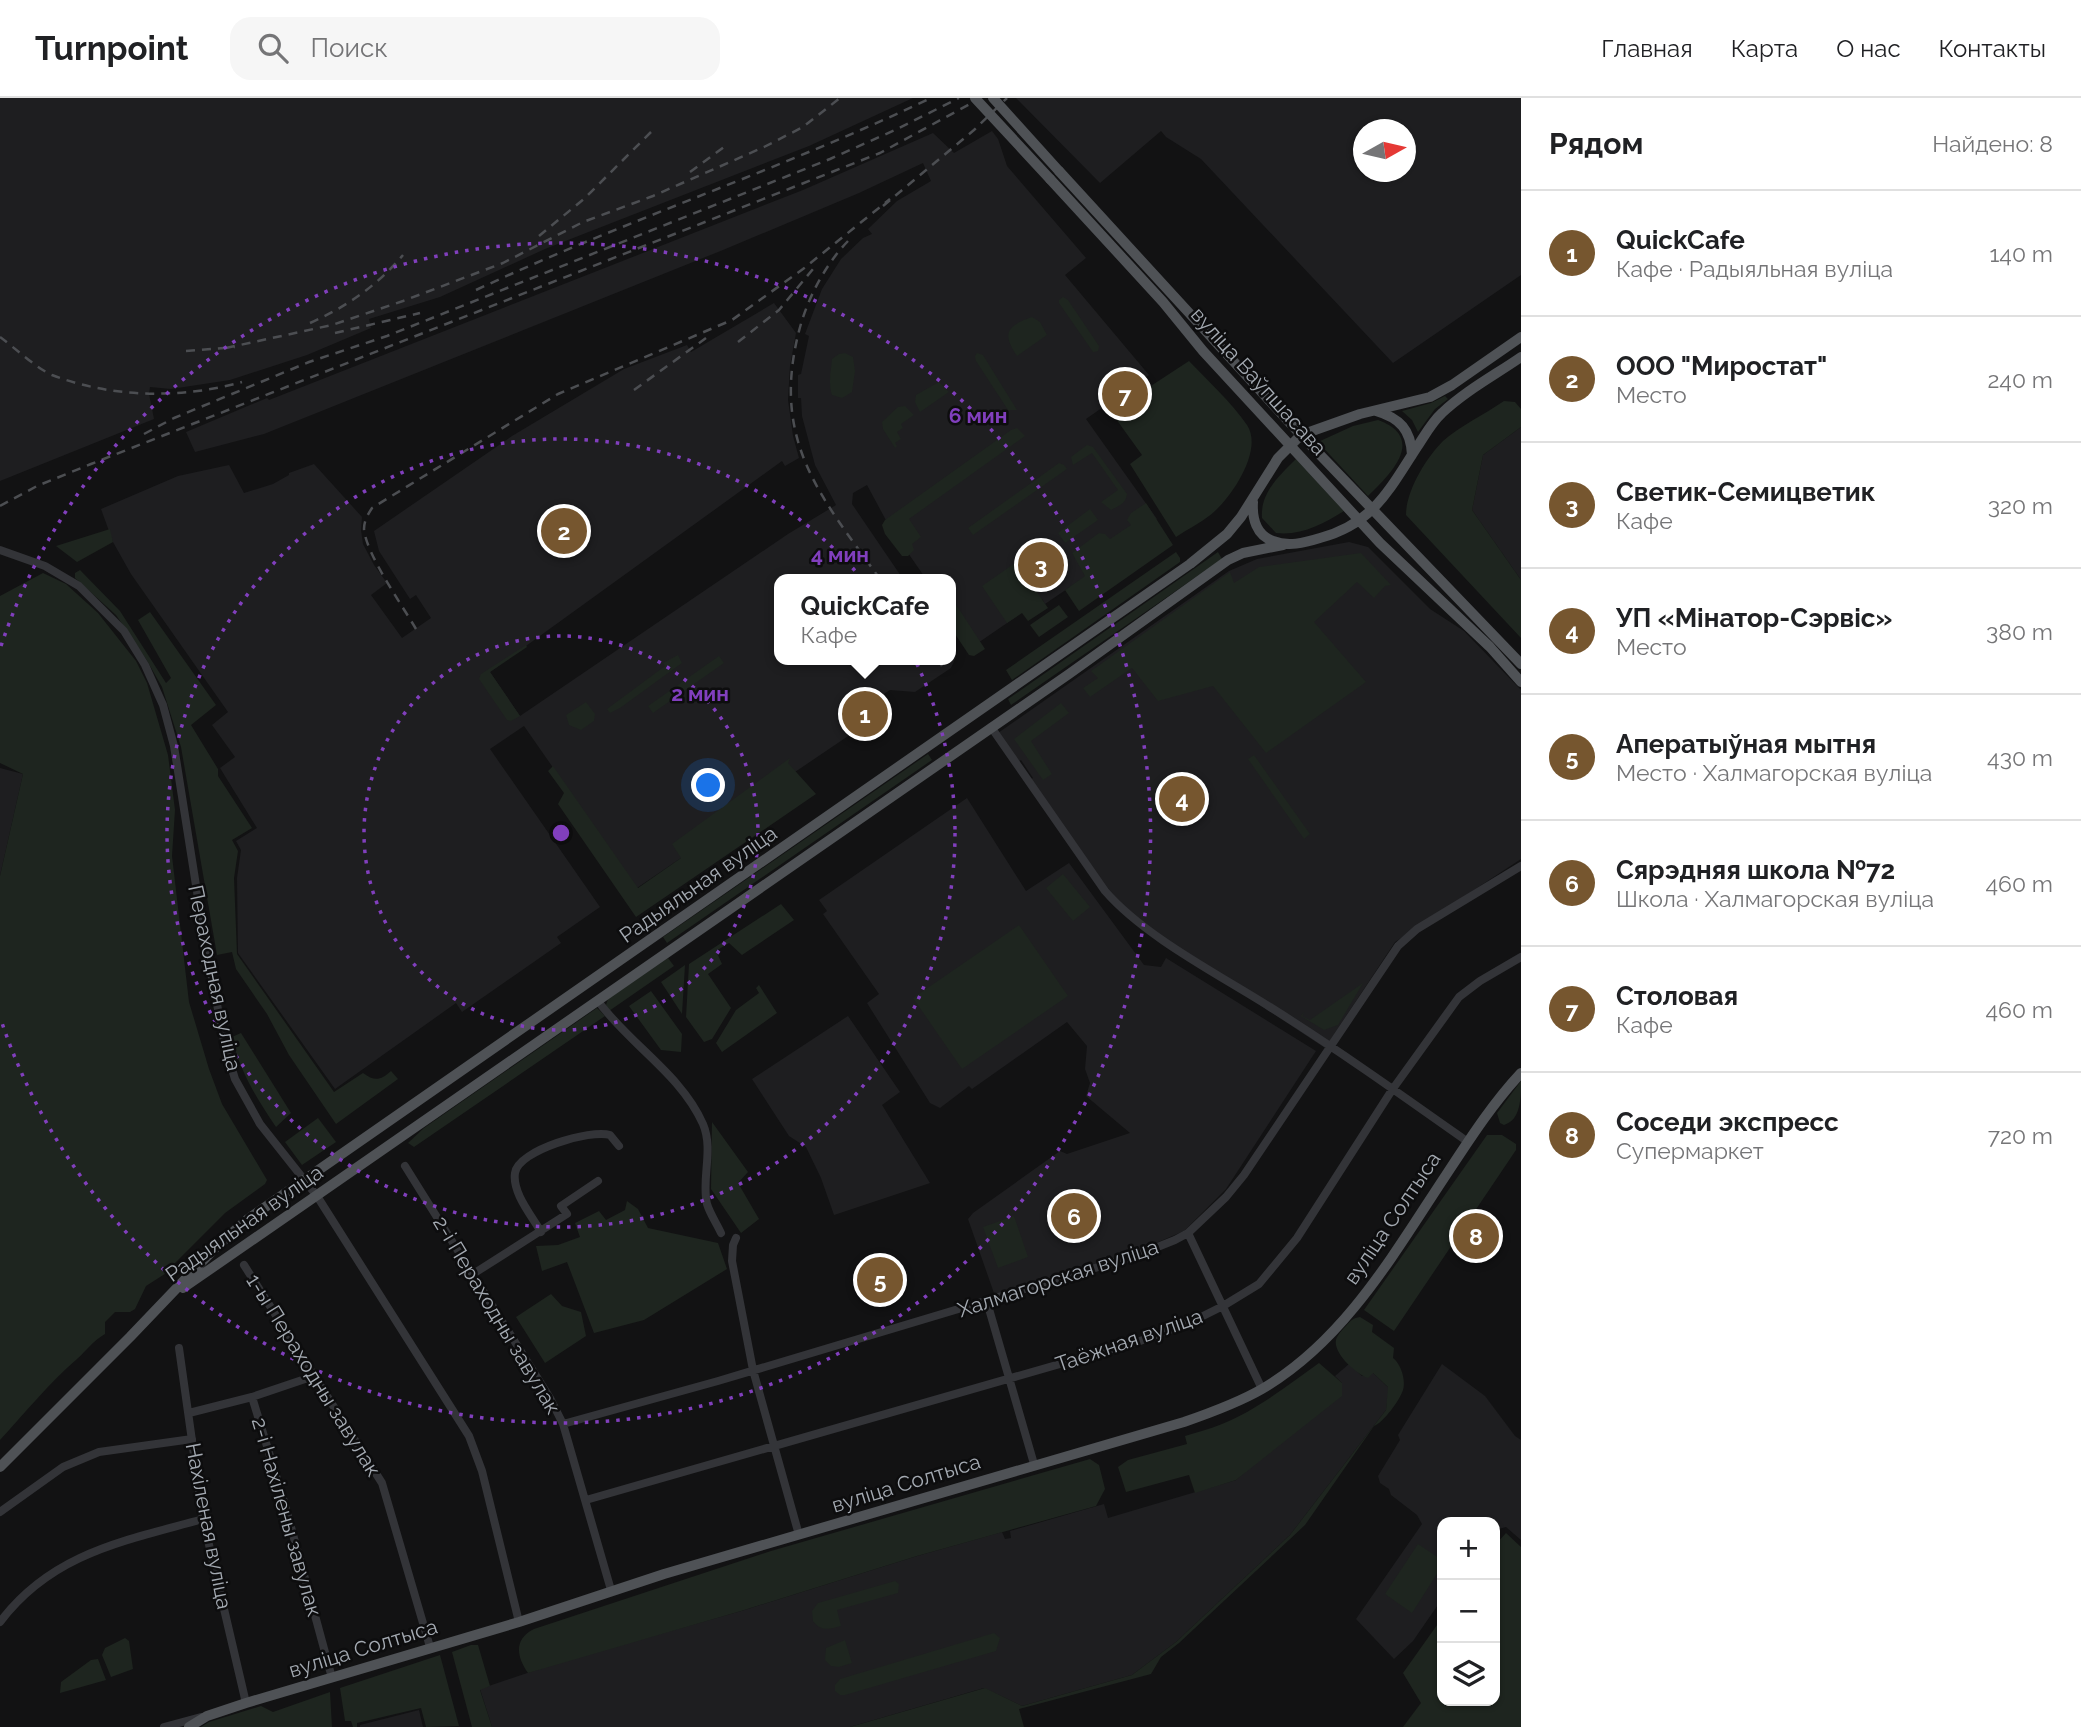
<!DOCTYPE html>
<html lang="ru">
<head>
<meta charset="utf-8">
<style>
  :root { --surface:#fff; --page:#f6f6f6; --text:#202124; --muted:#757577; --line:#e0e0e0; --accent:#76562f }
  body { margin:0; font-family:Raleway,sans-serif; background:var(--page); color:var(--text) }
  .controls { position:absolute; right:21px; bottom:21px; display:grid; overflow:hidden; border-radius:14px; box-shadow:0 2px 5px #0004 }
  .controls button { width:63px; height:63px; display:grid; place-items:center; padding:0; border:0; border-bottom:2px solid var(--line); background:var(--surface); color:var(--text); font:35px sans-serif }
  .compass { position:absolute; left:1353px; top:21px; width:63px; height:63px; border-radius:50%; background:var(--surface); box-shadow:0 2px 5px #0004; rotate:82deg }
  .you { position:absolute; left:709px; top:688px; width:24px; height:24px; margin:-18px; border:5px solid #fff; border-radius:50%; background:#1a73e8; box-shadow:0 0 0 10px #1a73e833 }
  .badge { display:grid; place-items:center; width:46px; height:46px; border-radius:50%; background:var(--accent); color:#fff; font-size:23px; font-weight:700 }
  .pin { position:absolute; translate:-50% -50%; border:4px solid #fff; box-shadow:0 2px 7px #0006 }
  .popup { position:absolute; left:774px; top:476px; width:182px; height:91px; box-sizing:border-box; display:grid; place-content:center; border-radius:14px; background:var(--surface); filter:drop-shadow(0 2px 5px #0005); font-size:23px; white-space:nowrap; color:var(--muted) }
  .popup b { font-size:26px; color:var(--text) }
  .popup::after { content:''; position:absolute; left:50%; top:100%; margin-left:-14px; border:14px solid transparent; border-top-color:var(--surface) }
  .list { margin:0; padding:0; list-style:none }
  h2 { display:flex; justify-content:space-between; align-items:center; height:91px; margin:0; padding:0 28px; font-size:30px }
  h2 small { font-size:23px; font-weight:400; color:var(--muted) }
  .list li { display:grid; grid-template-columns:46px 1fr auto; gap:21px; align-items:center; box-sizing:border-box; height:126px; padding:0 28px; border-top:2px solid var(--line) }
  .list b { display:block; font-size:26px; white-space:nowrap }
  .list p { margin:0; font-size:23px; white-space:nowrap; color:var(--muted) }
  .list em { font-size:23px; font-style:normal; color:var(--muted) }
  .icon { flex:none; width:38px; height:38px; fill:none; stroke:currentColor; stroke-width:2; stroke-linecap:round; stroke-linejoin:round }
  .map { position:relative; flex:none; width:1521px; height:1629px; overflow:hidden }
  header { display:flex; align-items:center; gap:42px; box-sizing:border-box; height:98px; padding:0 35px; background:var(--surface); border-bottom:2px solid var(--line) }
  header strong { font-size:33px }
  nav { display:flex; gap:38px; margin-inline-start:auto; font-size:24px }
  .search { width:490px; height:63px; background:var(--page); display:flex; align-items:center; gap:18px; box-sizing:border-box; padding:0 24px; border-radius:21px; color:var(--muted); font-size:26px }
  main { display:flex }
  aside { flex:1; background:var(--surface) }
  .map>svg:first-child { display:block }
</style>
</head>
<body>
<header>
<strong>Turnpoint</strong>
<div class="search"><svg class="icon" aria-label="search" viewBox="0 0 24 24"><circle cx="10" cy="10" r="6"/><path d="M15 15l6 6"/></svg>Поиск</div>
<nav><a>Главная</a><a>Карта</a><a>О нас</a><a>Контакты</a></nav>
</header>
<main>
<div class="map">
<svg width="1521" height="1629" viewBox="0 0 1521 1629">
  <rect width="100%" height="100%" fill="#121213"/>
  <path fill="#1e1e20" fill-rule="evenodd" d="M0,0H913L809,48L545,151L440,199L369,221L371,230L307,257L230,282L171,291L150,289L149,296L154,321L0,383Z
    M1016,0H1521V177L1393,265L1201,61L1166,39L1161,33L1100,85ZM1364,32H1406V74H1364Z
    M992,33L998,41L1007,68L1086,160L1065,177L1149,277L1086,321L1157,421L1083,474L1086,478L1045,506L1042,501L972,549L951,518V481H926L888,426L867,387L853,395L852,406L903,481H779V562H951V551L956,559L951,570L915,594L890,592L855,615L863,628L795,674L681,760L637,790L524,628L490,651L600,809L557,839L561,845L462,914L456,905L335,991L238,855L237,780L241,752L236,743L257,730L220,670L235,659L212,627L228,614L131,476L113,444L101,411L178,378L229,367L244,395L273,386L289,377V375L314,366L362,419L361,432L363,446L374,467L387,485L371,497L402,540L431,520L416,497L410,501L379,453L374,433L512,338L624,271L687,247L691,254L774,205L796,235L790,268L788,302L793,338L799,360L785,368L782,363L490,574L520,618L788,436L836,407L815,367L802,318L801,300H798V277L801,276L809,238L805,236L822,191L841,161L863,140L872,136L868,131L897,103L931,83L923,65L859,95L723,152L264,336L195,354L186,334L267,300L269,302L803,92L933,35L954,55Z
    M1521,329V482L1472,412L1483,357Z
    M1349,444L1368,449L1430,511L1464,533L1521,592V761L1395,844L1325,950L1195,864L1112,800L1028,684L1033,680L1021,662L1016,665L998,635L1229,473L1257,461Z
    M0,670L23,676L0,778Z
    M967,700L1026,793L1069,765L1144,867L1161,869L1166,860L1316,953L1226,1091L1184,1133L1135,1154L995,1198L968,1121L973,1115L1060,1053L1067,1056L1130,1035L1086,998L1090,985L1085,971L1087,948L1067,924L972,991L969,988L940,1010L930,1005L867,905L879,896L823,816L827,813L819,802Z
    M848,918L900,994L882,1007L930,1085L834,1117L821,1080L806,1049L789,1038L752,981Z
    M1349,1266L1362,1278L1372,1274L1389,1290L1386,1312L1290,1437L1176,1544L1132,1577L1022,1608L984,1590L850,1629H492L480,1591L554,1566L741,1513L917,1458L1002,1434L1005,1441L1011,1440L1010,1433L1104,1406L1108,1420L1236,1382L1342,1285L1335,1278Z
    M1442,1266L1485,1298L1515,1338L1521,1342V1442L1506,1429L1495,1432V1424H1442V1501L1413,1543L1394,1561L1356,1521L1422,1426L1417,1417L1391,1397L1389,1391L1380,1385L1378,1378L1400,1342L1398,1337Z
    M419,1612L423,1629H360V1627Z"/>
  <path fill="#1e251f" d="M1063,199L1068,202L1099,248L1098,253L1093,254L1059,205V202Z
    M1032,219L1040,224L1047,237L1017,258C1002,236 1006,228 1032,219Z
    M845,255L853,259L855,273L852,294L842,300L832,297C828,285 831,273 832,261L839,256Z
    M977,255L983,257L1017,312H1008L976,263L975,258Z
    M1189,263C1208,283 1232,305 1247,327C1263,351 1234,395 1216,412C1205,423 1189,430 1176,439L1130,366L1142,357L1111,314Z
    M939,284L949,294L920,314L915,304L916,297Z
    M1445,298L1448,301L1435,311L1418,334L1412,322L1402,313L1431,305Z
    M1504,303L1515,304L1521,311V329L1483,357L1472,412L1521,482V540L1406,417C1406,393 1426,360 1443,343C1460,328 1485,316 1504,303Z
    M905,308L914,317L901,326L903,330L897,334L901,341L895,345L897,348L895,350L883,331L882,324L898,309Z
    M1378,322C1427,340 1391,376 1368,398L1318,344L1353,328Z
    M1017,330L1025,338L909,421L921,439L912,446L914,452L908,458H902L885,436L882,427L885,422L1011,332Z
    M1087,347L1093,349L1127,396C1126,406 1118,408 1111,412L1101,404L1118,392L1092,355L1073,367L1071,359Z
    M1296,361L1344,413C1323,426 1301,438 1276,435L1262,420C1260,395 1279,378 1296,361Z
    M1059,365L1064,367L1067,371L973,437L968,430Z
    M1146,405L1173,447L1079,513L1065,492L1085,478L1072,455L1099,435L1105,436L1110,441L1131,427L1127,422L1131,415Z
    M1090,411L1098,422L1065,445L1058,435Z
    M110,431L113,444L77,464L56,448Z
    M1176,454L1180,460V464L1012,582L1006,572Z
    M1218,454L1222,461L1011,607L1008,601Z
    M1361,455L1391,487L1385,488L1374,500L1357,484L1314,524L1366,584L1266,655L1213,588L1158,603L1132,570L1090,599L1083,590L1098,580L1091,573L1230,474L1234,485L1259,469Z
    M1021,461L1041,490L1037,494L1048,510L1028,523L1022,515L1007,525L982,488Z
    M80,472L120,513L166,585L171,580L138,522L150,514L216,607L191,627L218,671V678L252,730L232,742L238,753L234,780L237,856L334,994L363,975C375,984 381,982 391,973L398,981L336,1026L289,957L267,916L236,871L232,854L217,857L181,649L162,589L146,561L116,517L75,480V475Z
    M43,475L66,486L98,515L136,563L147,585L168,657L175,712L172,758L189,904L209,971L222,1006L267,1082L265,1086L225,1115L175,1165L171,1172L146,1188L135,1211L130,1214H115L105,1224V1236C93,1243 87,1252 77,1261C49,1285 25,1315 0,1342V778L23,676L0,665V498Z
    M951,499L985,551L974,558L969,557L951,530Z
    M1059,507L1068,519L1039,539L1030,527Z
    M526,547L527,549L490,574L520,618L511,623L507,622L479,581L481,576Z
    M678,557L682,565L620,610L610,615L607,611L665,568L663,565Z
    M719,558L724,565L653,615L648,608Z
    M586,604L595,616L594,623L581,632L569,627L566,617Z
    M1061,605L1069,615L1031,643L1052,676L1043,682L1014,641Z
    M928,656L932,662L667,845L663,839Z
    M1254,657L1310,736L1304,741L1248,661Z
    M790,660L788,665L816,696L636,819L558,706L564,695L548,673L553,668L638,790L681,760L672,746Z
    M1063,776L1090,809L1073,823L1046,790Z
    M781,806L794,822L742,857L729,845L716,853L722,866L708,876L731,910L712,941L704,944L686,919L689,866Z
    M1019,827L1068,898L962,971L913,900Z
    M668,860L674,868L609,913L606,907L608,901Z
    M685,867L682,916L661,884Z
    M1363,885L1338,927L1324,932L1301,918L1305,913L1302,918L1310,922Z
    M759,887L777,915L722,954L716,945L736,912L759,895L756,890Z
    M651,893L682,936L681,954L661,952L629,908Z
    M597,910L605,918L414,1049L408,1045L424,1030Z
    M241,935L291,1015L276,1029C257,1001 239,972 232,939Z
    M1521,983C1521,1000 1521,1022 1504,1027L1500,1025L1497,1015Z
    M318,1020L336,1044L302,1067L285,1044Z
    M712,1024L748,1074L738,1085L759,1121L741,1135L711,1091Z
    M1487,1037H1502L1516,1046V1052L1394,1233L1364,1212Z
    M627,1103L638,1111L648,1130L718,1145L727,1171L644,1222L594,1235L567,1164L542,1173L536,1148L558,1147L580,1139L575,1125L599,1113L606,1122L625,1112Z
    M1014,1118L1028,1159L998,1170L983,1129Z
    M551,1196L562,1208L581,1214L586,1238L545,1265L516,1219Z
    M1360,1219L1373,1227L1372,1234L1394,1250L1393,1260C1401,1266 1406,1282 1403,1292C1400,1302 1383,1325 1374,1328L1305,1427L1179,1545L1161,1559L1151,1576L1019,1611L1024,1629H850L985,1590L1022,1608L1132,1577L1176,1544L1290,1437L1386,1312L1388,1289L1373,1275L1368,1280C1356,1276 1333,1255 1336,1242C1337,1237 1343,1231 1346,1228C1351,1222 1353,1220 1360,1219Z
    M1319,1265L1342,1285V1298L1236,1382L1195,1395L1189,1377L1126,1394L1118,1369L1128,1362L1187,1346L1185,1338C1197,1334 1210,1331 1222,1326C1257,1312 1288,1287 1319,1265Z
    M1090,1361L1099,1367L1105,1391L1096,1408L917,1458L741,1513L528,1575C516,1558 514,1541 534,1531L771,1453Z
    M1506,1435L1521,1449V1629H1403L1421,1605L1403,1575L1442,1520V1603H1495V1447Z
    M1418,1446L1442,1462V1468L1412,1515L1385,1496Z
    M895,1483L899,1486L898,1495L837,1512L841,1528C829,1531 821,1534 813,1523L812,1513L818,1505Z
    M994,1535L1000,1540L996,1553L845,1597H840L835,1593V1587L840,1581Z
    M125,1540L129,1543L133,1571L111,1579L102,1557L105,1550Z
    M845,1542L852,1565L839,1569L831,1568L825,1562L826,1550Z
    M471,1547H478L490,1588L480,1592L492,1629H472L452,1554Z
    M440,1557L459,1628L426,1629L421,1610L357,1625V1629H353L351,1623H345L340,1590Z
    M98,1561L106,1582L60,1595L61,1584L91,1562Z
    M330,1594L332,1629H201L209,1624L261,1608L273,1614Z"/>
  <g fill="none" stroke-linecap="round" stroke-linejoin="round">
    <path stroke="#333438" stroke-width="8" d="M0,452L45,468L79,488L124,533L145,567L163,607L174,648L204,838L225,948L235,981L260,1026L317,1098L469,1338L482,1373L519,1524
      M991,629L1105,793C1145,839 1218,876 1270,909C1337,951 1403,998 1468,1044
      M598,903C629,946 681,976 703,1026C714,1052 701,1081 707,1106C710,1116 717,1126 721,1135
      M405,1068L550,1300L563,1326L611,1492
      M541,1134C532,1118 512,1095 515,1075C518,1052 591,1031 610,1037L619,1048
      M1188,1135L1262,1291
      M736,1140L733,1147L732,1163L753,1272L799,1437
      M244,1167L382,1385L430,1549
      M473,1176L567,1116L561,1108L598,1083
      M987,1204L1034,1366
      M179,1250L203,1421L246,1605
      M252,1299L285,1407L332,1580
      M189,1315L252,1299L314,1278
      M563,1326L718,1283L1135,1158L1175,1142L1188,1135L1226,1099L1244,1077L1398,848L1417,831L1521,768
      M586,1402L1140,1243L1191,1224L1223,1208L1259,1186L1297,1140L1392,992L1459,899L1480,883L1521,859
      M0,1414L63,1369L99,1354L192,1341
      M0,1524C52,1455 124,1443 203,1421
      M164,1629L201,1619"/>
    <path stroke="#4f5256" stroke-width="10" d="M1059,73L1301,337L1521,566
      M1050,81L1163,204L1203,253L1380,445L1490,549L1521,584
      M1376,313C1400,320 1411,332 1412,357
      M1253,404C1252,420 1256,437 1273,443C1288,449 1304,445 1320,440C1373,426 1389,392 1417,349C1425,337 1432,324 1442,315C1465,293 1495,277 1521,259
      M183,1190L1069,576L1228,462L1243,455L1283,447
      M0,1369L130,1239L216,1149L248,1121L1190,466L1227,436L1241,419L1278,360L1301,337L1360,316L1430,299L1452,287L1521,239
      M189,1629L207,1618L246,1605L519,1524L664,1476L1184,1324C1210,1315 1238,1305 1262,1291C1346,1242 1396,1152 1448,1074C1471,1039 1493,1005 1521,975"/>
    <path stroke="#4c4e52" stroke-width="2.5" stroke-dasharray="9 7" stroke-linecap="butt" d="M690,74L724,49
      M883,108L974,32L1007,0
      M539,138L585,100L654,31
      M848,143C824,168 806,203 798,237C772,344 821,399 880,481
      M476,192C626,122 782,71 931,0
      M310,225C346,209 377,188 403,157
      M335,235L420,215
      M0,239C15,250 36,270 52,277C111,300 182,301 242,284
      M738,244L779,212L813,171
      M226,250L332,227L403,203L503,165L583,124L653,98L764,49L803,29L840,0
      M186,253L235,249
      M634,292L706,240
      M144,336L174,320L309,264L387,238L830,61L895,32L959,0
      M0,408L37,388L91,366L880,55L981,0
      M416,531C402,507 366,456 364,431C364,423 368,416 372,410L558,296L732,222L803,171L890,101
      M938,562L942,568"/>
    <path stroke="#4f5256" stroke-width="10" d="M975,0L1050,81
      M993,0L1059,73"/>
  </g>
  <g fill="none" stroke="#813fbd" stroke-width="3.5" stroke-dasharray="3.5 7">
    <circle cx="561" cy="735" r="197"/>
    <circle cx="561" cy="735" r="394"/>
    <path d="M1 548A590 590 0 1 1 1 922"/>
  </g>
  <g text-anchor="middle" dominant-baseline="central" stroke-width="5" stroke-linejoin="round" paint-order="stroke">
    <g font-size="21" fill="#a4aab2" stroke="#0d0d0e">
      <text transform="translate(1259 283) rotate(48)">вуліца Ваўпшасава</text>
      <text transform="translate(698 786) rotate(-35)">Радыяльная вуліца</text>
      <text transform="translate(215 880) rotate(78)">Пераходная вуліца</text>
      <text transform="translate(1392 1120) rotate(-56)">вуліца Солтыса</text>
      <text transform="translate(244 1125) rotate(-35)">Радыяльная вуліца</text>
      <text transform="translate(1058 1180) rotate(-18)">Халмагорская вуліца</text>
      <text transform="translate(497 1217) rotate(59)">2-і Пераходны завулак</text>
      <text transform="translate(1129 1242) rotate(-19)">Таёжная вуліца</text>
      <text transform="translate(314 1277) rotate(58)">1-ы Пераходны завулак</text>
      <text transform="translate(906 1385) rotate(-17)">вуліца Солтыса</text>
      <text transform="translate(287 1419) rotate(74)">2-і Нахілены завулак</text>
      <text transform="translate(209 1428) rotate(79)">Нахіленая вуліца</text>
      <text transform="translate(363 1550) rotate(-17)">вуліца Солтыса</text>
    </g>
  </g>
  <circle cx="561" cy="735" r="10" fill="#813fbd" stroke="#0d0d0e" stroke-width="3.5"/>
  <g font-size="21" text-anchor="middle" font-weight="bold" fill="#813fbd" stroke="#0d0d0e" stroke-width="5" stroke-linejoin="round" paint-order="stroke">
    <text x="978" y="325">6 мин</text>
    <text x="840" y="464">4 мин</text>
    <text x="700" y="603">2 мин</text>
  </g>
</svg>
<div class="controls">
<button>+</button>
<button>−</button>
<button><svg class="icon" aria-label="layers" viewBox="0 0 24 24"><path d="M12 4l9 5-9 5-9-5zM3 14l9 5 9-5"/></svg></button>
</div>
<svg class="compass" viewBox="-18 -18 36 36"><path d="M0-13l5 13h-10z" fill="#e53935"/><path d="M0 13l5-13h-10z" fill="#757577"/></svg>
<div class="you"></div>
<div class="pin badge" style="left:865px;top:616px">1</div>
<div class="popup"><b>QuickCafe</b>Кафе</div>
<div class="pin badge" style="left:564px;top:433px">2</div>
<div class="pin badge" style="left:1041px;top:467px">3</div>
<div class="pin badge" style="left:1182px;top:701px">4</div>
<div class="pin badge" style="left:880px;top:1182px">5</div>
<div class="pin badge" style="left:1074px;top:1118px">6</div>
<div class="pin badge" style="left:1125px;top:296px">7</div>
<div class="pin badge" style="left:1476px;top:1138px">8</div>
</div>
<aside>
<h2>Рядом<small>Найдено: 8</small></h2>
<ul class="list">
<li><span class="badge">1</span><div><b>QuickCafe</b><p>Кафе · Радыяльная вуліца</p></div><em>140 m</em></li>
<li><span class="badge">2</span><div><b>ООО &quot;Миростат&quot;</b><p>Место</p></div><em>240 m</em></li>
<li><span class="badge">3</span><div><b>Светик-Семицветик</b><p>Кафе</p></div><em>320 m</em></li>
<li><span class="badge">4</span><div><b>УП «Мінатор-Сэрвіс»</b><p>Место</p></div><em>380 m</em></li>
<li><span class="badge">5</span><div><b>Аператыўная мытня</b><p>Место · Халмагорская вуліца</p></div><em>430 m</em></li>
<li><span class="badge">6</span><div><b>Сярэдняя школа №72</b><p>Школа · Халмагорская вуліца</p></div><em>460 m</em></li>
<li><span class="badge">7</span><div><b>Столовая</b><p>Кафе</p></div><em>460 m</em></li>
<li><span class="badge">8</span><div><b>Соседи экспресс</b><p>Супермаркет</p></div><em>720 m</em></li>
</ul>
</aside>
</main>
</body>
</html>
